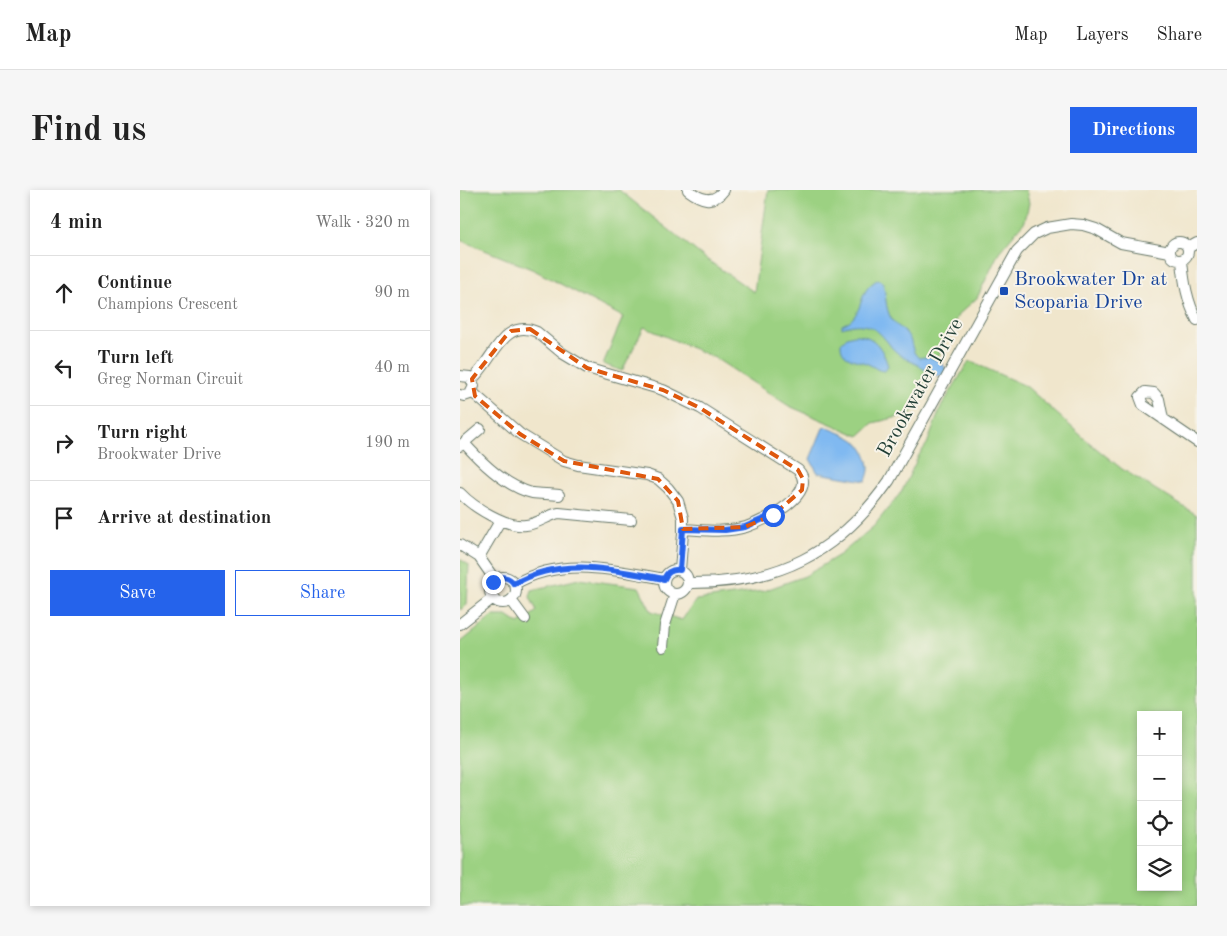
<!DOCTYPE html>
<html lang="en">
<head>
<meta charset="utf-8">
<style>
  :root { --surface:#fff; --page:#f6f6f6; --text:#222; --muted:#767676; --line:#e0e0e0; --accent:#2563eb }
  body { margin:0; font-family:"Old Standard TT",serif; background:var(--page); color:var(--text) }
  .controls { position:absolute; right:15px; bottom:15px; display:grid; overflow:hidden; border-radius:0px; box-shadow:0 2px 8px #0003 }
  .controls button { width:45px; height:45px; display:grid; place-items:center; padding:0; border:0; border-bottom:1px solid var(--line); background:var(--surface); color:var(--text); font:25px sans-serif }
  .stop { position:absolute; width:15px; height:15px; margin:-11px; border:4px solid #2563eb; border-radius:50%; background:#fff }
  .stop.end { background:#2563eb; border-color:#fff; box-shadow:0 1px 5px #0008 }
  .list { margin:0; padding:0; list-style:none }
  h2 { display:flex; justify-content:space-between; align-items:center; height:65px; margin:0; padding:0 20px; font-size:21px }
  h2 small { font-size:16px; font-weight:400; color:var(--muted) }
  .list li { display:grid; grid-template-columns:32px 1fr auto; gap:15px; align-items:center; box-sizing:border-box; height:75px; padding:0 20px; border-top:1px solid var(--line) }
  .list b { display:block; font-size:19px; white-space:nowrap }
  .list p { margin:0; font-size:16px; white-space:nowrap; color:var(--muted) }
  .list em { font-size:16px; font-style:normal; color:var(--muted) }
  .actions { display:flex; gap:10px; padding:15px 20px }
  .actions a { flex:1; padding:11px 0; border:1px solid var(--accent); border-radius:0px; text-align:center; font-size:18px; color:var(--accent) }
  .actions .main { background:var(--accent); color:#fff }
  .icon { flex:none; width:28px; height:28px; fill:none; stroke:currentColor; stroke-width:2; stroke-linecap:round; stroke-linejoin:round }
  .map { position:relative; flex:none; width:737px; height:716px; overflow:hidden; border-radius:0px }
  header { display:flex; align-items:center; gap:30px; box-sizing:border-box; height:70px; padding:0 25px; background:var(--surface); border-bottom:1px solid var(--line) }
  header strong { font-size:24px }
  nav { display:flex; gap:28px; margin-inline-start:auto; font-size:18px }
  .intro { display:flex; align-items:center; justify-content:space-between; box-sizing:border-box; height:120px; padding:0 30px }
  h1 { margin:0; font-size:35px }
  .button { padding:12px 22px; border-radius:0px; background:var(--accent); color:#fff; font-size:18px; font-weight:700 }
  main { display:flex; gap:30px; padding:0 30px }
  aside { flex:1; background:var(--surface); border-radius:0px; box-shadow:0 2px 8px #0003 }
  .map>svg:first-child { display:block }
</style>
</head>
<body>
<header>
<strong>Map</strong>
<nav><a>Map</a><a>Layers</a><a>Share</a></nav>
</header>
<div class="intro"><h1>Find us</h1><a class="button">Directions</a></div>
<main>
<aside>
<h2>4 min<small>Walk · 320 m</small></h2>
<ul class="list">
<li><svg class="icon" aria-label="ahead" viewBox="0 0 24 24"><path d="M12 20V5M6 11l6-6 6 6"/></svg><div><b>Continue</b><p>Champions Crescent</p></div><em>90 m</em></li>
<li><svg class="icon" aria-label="left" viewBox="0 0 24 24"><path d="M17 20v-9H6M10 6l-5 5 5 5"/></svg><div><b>Turn left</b><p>Greg Norman Circuit</p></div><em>40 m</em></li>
<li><svg class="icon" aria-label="right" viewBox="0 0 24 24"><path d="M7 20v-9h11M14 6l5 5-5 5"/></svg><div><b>Turn right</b><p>Brookwater Drive</p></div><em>190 m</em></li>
<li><svg class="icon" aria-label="arrive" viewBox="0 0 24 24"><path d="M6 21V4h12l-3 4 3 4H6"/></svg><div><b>Arrive at destination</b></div></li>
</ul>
<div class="actions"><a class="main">Save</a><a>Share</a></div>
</aside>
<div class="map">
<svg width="737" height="716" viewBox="0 0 737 716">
  <rect width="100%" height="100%" fill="#f7f3e8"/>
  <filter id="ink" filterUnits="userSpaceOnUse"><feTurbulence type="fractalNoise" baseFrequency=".02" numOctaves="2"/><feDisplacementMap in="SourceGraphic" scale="10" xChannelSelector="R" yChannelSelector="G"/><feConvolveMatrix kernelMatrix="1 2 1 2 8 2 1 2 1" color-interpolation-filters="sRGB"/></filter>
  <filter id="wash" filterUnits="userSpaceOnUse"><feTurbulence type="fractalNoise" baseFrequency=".0096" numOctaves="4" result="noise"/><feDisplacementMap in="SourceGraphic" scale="20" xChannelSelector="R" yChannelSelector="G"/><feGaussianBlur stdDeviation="1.12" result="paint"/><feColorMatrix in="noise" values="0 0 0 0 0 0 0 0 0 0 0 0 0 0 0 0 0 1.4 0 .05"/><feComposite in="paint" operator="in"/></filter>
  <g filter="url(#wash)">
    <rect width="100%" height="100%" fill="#f0e6cc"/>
    <path fill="#9cd182" stroke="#5e875b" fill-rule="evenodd" d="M0,0H159L246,69L294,102L308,0H566L569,13L565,31L539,62L517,108L498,125L451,224L413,233L399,246L329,216L255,168L184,137L162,181L143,174L163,127L74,80L0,50Z
      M509,171L566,196L626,250L662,279L737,325V716H0V453L33,426H47L59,434L77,421L70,407L72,400L119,389L179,397L191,421L222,430L236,410L303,401L345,386L381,364L414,336L442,301L459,265L467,254L481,217ZM681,525H718V697H681Z
      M0,369L9,375L7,415L0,420Z"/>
    <path fill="#80b9f1" stroke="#507b92" d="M417,90L422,91C427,103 424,117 432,130C436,136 445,140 449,147C453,154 451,162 459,168C473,165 481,170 488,182L485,187C470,186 466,179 454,173C447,169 440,166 434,160C430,156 428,152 424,148C413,134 398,132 382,138V135C386,133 391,131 393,128C404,115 399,101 417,90Z
      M394,145C414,144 423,159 428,176L425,181C418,181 416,178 410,175C399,169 380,171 381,153L387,147Z
      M366,237C386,246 402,248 408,271C410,280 409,282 406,291L358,283L350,269L363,238Z"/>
  </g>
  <g filter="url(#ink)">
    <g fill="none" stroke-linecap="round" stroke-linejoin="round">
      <defs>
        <path id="minor" d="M228,0C240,9 253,15 264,0
          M710 61a9 9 0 1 1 18 0a9 9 0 1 1-18 0Z
          M728,58L737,53
          M722,71C724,92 727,111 737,130
          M0,186L10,187L14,196L10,204L4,206L0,205
          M12,189C33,172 42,127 77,142L102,163L127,178L203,200L240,218L338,280C360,304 304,331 286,337C266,343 244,340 223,339
          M12,202L60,244L104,271L118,275L187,285L198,289L208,298L218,311L223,328V343L220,380
          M703,229L699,209L694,203L685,202L680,207L683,215L737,252
          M4,253C21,272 47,297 72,303C81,304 91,304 99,305
          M0,256L20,239
          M0,303C13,317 47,338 66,335C78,334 88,325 99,323L171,330
          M0,355L19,367L35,390
          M19,367L40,331
          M204 392a12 12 0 1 1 24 0a12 12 0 1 1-24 0Z
          M30 400a13 13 0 1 1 26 0a13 13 0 1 1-26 0Z
          M228,393C317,394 378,364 429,291L557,61L574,44L587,38L611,34L623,35L636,39L661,53L710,62
          M55,394C101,366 155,380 204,389
          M51,410L65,429
          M0,434L33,408
          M203,457L205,435L215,404"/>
      </defs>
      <use href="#minor" stroke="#687869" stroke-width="12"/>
      <use href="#minor" stroke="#fff" stroke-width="10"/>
    </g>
  </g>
  <g fill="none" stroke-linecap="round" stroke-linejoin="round" filter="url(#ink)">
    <path stroke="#2563eb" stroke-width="6" d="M33,392C40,385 49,386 54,394C101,366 155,380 204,389C207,382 212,379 220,380L223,339L265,340L285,337L313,325"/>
  </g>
  <path fill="none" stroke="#de580e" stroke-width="4" stroke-dasharray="10 6" stroke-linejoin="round" d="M70,139L127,178L203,200L240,218L338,280L343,289L342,300L313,325L285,337L223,339L218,311L198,289L104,271L60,244L15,206L12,189L45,147L51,141Z"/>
  <rect fill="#1a4fb4" stroke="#f7f3e8" stroke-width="2" x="539" y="96" width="10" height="10" rx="2.5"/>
  <g text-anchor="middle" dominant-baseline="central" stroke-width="4" stroke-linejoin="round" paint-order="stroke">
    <g font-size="20" fill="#164399" stroke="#f7f3e8" text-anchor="start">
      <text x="554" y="90">Brookwater Dr at<tspan x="554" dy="23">Scoparia Drive</tspan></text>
    </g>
    <g font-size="20" fill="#1f3d34" stroke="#f7f3e8">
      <text transform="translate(461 198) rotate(-61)">Brookwater Drive</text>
    </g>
  </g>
</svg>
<div class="controls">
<button>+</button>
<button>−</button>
<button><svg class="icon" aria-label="locate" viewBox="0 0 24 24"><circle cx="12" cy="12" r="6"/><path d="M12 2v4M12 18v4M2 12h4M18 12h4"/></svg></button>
<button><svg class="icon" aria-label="layers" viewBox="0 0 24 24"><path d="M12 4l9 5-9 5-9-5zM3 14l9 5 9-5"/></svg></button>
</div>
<div class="stop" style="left:313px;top:325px"></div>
<div class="stop end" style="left:33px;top:392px"></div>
</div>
</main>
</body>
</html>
